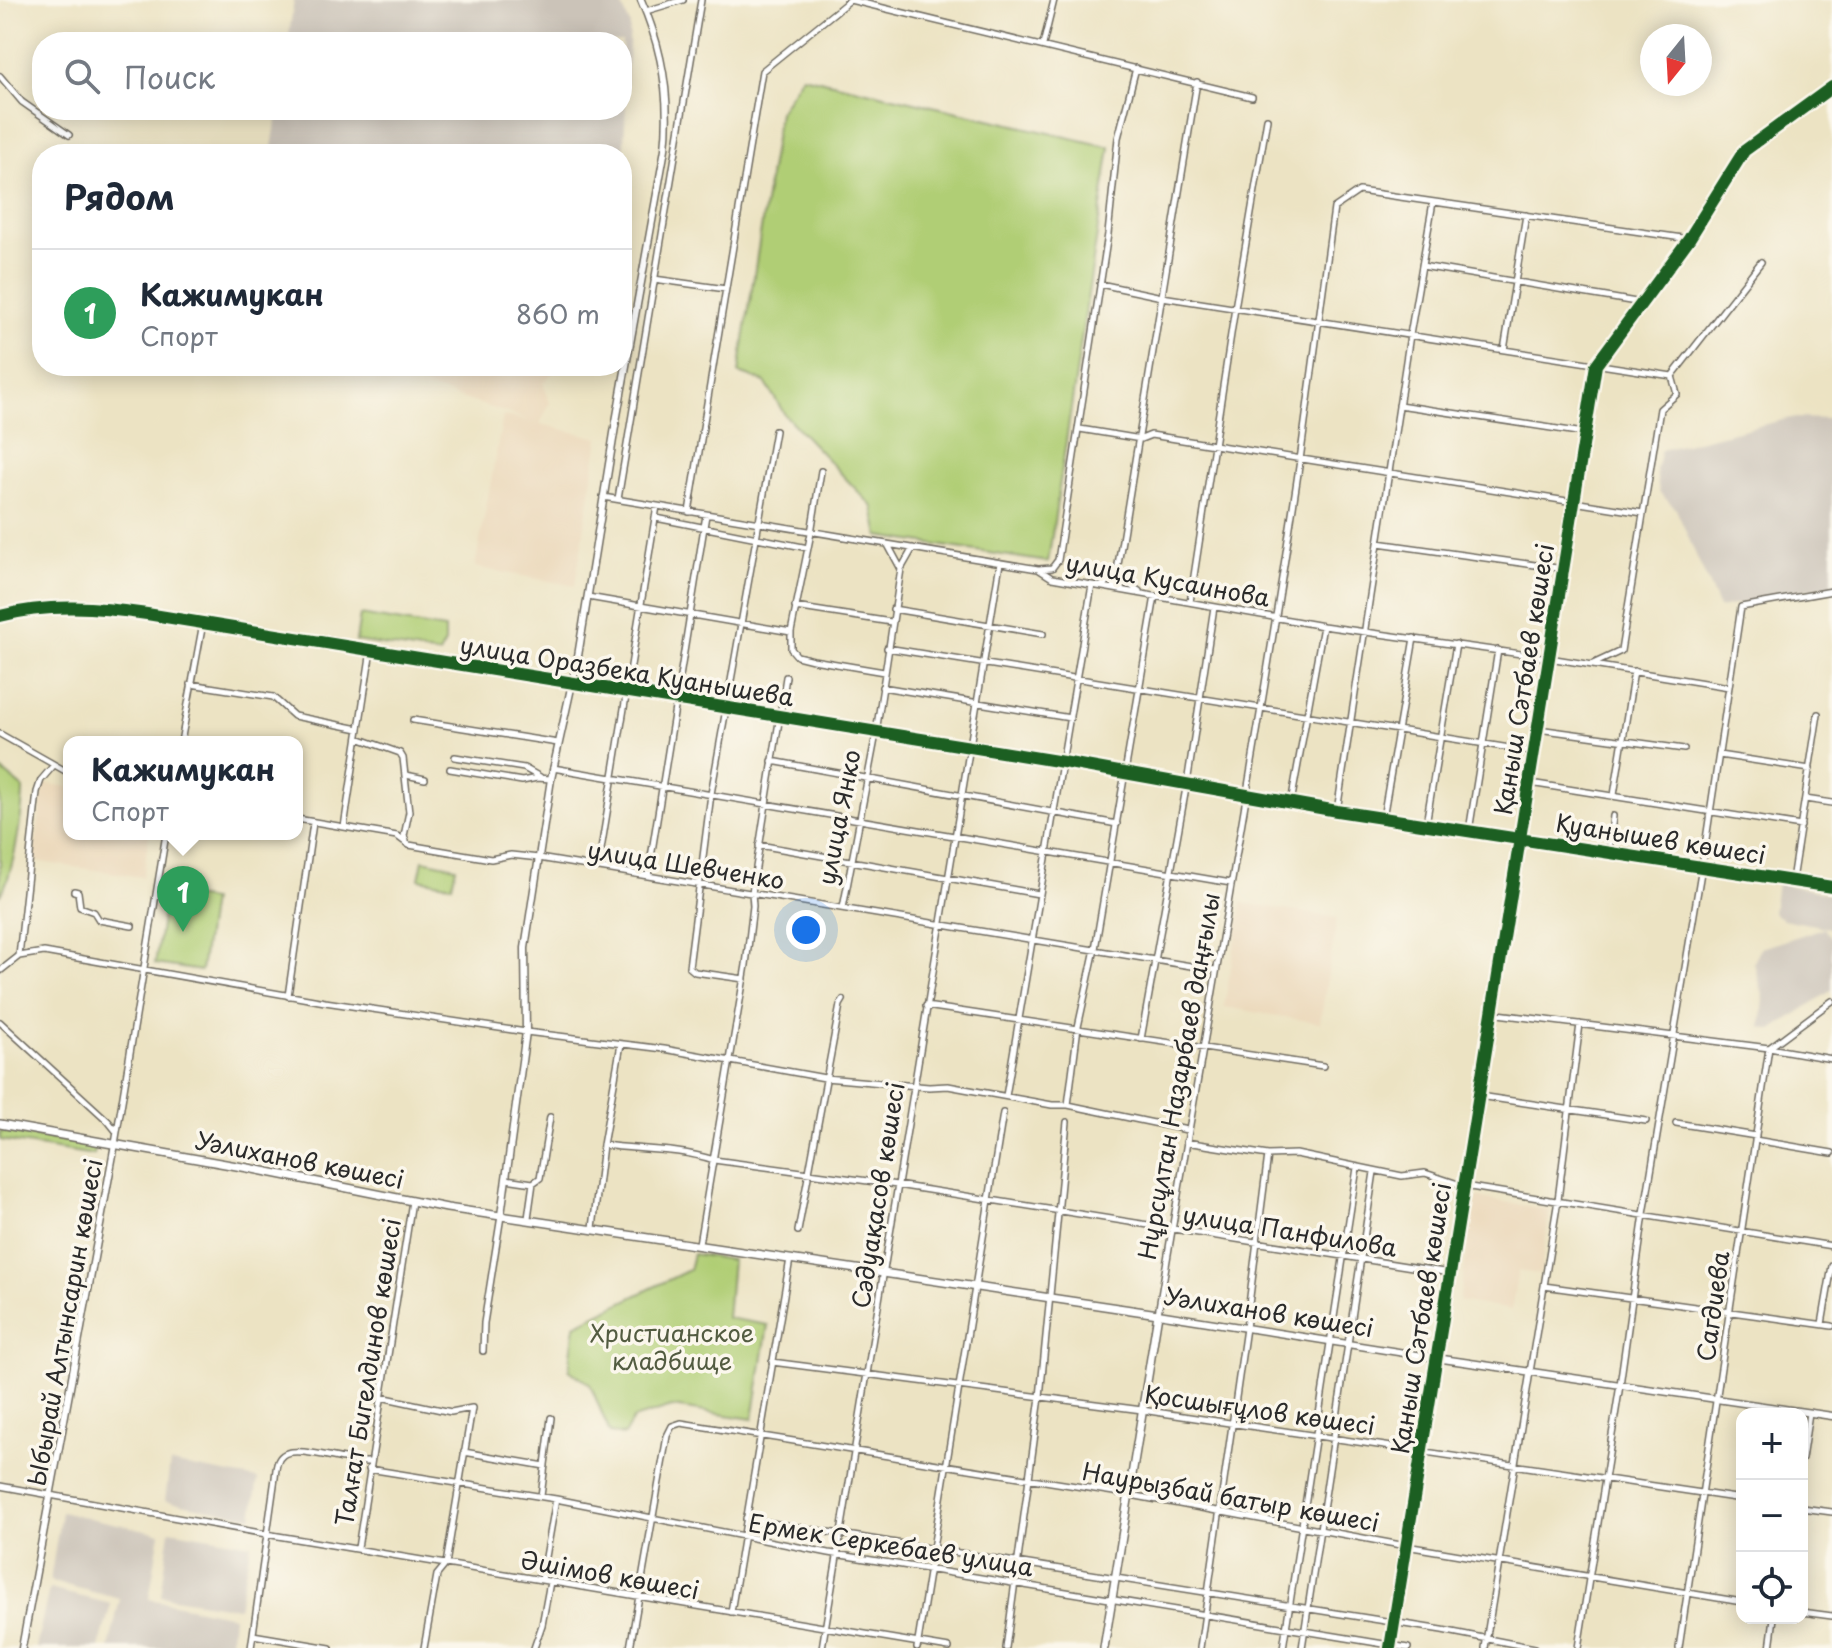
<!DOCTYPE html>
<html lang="ru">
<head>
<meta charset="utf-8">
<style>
  :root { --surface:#fff; --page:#f6f6f7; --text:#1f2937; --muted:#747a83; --line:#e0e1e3; --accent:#db2777 }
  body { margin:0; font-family:"Playpen Sans",sans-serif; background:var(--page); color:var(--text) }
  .controls { position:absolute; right:24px; bottom:24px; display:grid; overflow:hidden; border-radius:16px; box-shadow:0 4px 20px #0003 }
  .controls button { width:72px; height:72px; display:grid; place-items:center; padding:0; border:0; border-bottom:2px solid var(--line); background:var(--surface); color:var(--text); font:40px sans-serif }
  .compass { position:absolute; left:1640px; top:24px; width:72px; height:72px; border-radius:50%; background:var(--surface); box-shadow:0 4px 20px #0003; rotate:198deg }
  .you { position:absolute; left:806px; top:930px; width:28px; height:28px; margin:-20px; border:6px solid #fff; border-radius:50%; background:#1a73e8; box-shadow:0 0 0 12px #1a73e833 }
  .badge { display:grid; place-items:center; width:52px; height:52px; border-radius:50%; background:var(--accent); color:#fff; font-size:26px; font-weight:700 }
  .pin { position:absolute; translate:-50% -66px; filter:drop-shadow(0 2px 4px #0008) }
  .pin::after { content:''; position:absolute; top:42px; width:28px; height:24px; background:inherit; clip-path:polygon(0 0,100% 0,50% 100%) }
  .popup { position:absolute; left:63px; top:736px; width:240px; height:104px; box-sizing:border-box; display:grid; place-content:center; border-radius:16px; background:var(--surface); filter:drop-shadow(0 2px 6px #0005); font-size:26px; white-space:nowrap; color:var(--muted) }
  .popup b { font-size:30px; color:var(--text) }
  .popup::after { content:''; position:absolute; left:50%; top:100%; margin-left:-16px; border:16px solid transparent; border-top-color:var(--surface) }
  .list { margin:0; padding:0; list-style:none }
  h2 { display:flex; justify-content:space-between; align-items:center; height:104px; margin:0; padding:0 32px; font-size:34px }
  h2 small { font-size:26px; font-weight:400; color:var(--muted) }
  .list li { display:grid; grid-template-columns:52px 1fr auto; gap:24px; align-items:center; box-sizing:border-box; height:128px; padding:0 32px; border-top:2px solid var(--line) }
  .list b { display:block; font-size:30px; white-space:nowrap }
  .list p { margin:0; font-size:26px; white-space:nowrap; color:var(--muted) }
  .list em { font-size:26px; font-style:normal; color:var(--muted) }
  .icon { flex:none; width:44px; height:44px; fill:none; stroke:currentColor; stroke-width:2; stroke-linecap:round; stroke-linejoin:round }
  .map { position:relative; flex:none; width:1832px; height:1648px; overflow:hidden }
  .search { position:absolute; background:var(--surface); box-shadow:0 4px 20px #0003; left:32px; top:32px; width:600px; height:88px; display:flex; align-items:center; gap:20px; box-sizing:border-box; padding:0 28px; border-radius:32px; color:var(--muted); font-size:30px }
  .panel { position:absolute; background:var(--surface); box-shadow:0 4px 20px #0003; left:32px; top:144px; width:600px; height:232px; border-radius:32px }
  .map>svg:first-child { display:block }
</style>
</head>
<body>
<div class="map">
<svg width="1832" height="1648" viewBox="0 0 1832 1648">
  <rect width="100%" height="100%" fill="#fbf7ec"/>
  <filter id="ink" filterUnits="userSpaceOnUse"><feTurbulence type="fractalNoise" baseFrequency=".0125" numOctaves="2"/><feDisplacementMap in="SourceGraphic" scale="16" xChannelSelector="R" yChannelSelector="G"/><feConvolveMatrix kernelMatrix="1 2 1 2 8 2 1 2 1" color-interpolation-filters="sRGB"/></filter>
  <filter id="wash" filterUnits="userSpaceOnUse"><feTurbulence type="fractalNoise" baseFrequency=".006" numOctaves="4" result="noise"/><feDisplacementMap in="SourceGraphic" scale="32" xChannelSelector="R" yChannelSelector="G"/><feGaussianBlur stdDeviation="1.8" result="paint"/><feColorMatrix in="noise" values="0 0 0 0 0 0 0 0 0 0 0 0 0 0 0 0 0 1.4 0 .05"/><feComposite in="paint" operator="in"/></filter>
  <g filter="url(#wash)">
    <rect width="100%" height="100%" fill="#ece3c3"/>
    <path fill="#ebd8ba" d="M398,366H559L543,383L550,403L540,424L599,438L575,586L475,567L503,416L529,420L396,377Z
      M44,783L69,787V834H149L143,877L33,861Z
      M1242,903L1337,918L1320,1023L1224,1007Z
      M1476,1197L1550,1210L1540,1274L1518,1271L1511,1310L1459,1301Z"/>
    <path fill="#cbc3b8" d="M294,0H619L630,24L622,181V154H271L278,110H622V42H288Z
      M1791,418L1832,419V585L1719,608L1676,509L1659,492L1656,470L1661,450Z
      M1777,883L1832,894V931L1830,928L1783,919L1773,913Z
      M1824,928L1832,940V990L1772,1030L1761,1027L1764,999L1754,962L1761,948Z
      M170,1463L258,1479L252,1517L165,1501Z
      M61,1512L160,1533L149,1599L233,1616L230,1648H109L120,1599L50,1581Z
      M170,1530L251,1544L238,1608L161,1596Z
      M49,1589L111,1604L99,1648H36Z"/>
    <path fill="#b0ce75" stroke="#6e7c50" stroke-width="2" d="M802,76L1110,147L1048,562L879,536L873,507L785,415L765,382L739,373L779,112Z
      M360,615L445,629V643L439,654L356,641Z
      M0,769L23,788C23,812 13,877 0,895Z
      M423,860L456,867L452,885L419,879Z
      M166,893L211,900L201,971L155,964Z
      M0,1131L89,1145L95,1147L94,1155L0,1140Z
      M693,1254L732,1260L727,1318L768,1325L753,1419L672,1407L633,1419L624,1435L610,1433L590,1384L569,1370L575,1325L689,1270Z"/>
  </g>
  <g filter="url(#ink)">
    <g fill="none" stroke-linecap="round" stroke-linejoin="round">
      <defs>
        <path id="minor" d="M850,0L1252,97
          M646,11L683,0
          M1043,45L1054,0
          M0,76L22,102L69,135
          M1422,266L1642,303
          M654,279L726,289
          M1100,284L1162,297L1672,376
          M1504,350L1526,215
          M1399,405L1584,433
          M1080,429L1141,439L1151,435L1643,513
          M821,471L811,533L791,632V649L797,656L813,660L884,672
          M603,497L1038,569L1052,578L1323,626L1549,658L1729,687
          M618,499L701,0
          M689,512L762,71L850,0
          M656,518L808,548
          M1378,543L1564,569
          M888,545L901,569
          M1039,569L1052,568L1058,560L1108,234L1118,138L1136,68
          M1101,586L1117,576L1139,591
          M1114,589L1197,82
          M588,597L791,632
          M1190,602L1235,308L1267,119
          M795,607L891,622
          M893,609L1043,634
          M0,616C48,603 99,607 147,614L1063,762L1337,811L1832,887
          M887,648L1535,752
          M1593,664L1621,651L1660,409L1677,394L1672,376L1761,262
          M191,684L273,697L294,716L359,729
          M882,687L1070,718
          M413,720L558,743
          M1538,729L1684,749
          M0,734L69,773
          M358,738L400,753L403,758L409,812L404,836L406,841
          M181,742L203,623
          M1719,755L1810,769
          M455,757L524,768L540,777
          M772,761L1117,824
          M553,768L1231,883
          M450,769L522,781L537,778L551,779
          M406,775L425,779
          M1530,783L1801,826
          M1614,795L1634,671
          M1805,799L1832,803
          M1291,803L1323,626
          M1337,811L1410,335L1433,202
          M1383,818L1414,638
          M297,819L397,836L409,845L491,859L511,855L539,858L1215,970
          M1426,824L1456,644
          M344,827L371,650
          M1469,831L1498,650
          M759,845L1039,894
          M1609,852L1613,816
          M598,868L657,506
          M648,876L706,515
          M1792,880L1818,714
          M74,891L78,892L80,907L94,912L99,920L132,926
          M843,908L875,739L901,569L913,548
          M19,956L44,952L325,1002L526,1032L664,1049L825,1078L929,1087L948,1086L1052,1105H1068L1187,1130
          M0,971L19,956L37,792L41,780L54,765
          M744,979L695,972L689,967L711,794L775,431
          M288,996L313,823
          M926,1006L1323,1066
          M1490,1013L1769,1048L1832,1059
          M0,1022L108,1121L116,1131
          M1141,1039L1188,777L1214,607
          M1006,1096L1092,585
          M1479,1096L1646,1121
          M1068,1105L1078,1027L1095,949L1155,596
          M1676,1123L1756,1136
          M1755,1140L1832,1153
          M1186,1142L1268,1155L1296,1154L1402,1176L1425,1173L1464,1186L1832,1246
          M115,1144L166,834
          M603,1145C641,1150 677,1148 714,1160L897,1185L1450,1273
          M506,1179L533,1183L540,1178L550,1117
          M528,1218L533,1183
          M593,1228L603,1145L621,1044
          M798,1231L840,1005L843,1000
          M699,1244L746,965L753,906L752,893L786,677
          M1544,1286L1832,1326
          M1158,1314C1205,1029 1258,745 1300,460C1312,376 1322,292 1334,208L1359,191L1689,239
          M1822,1324L1832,1266
          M483,1351L484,1323L501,1216
          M772,1362L1142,1410L1742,1499
          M381,1397L451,1412L472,1408L446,1564L437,1575L424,1648
          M464,1452L545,1466
          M1802,1459L1809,1413
          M369,1469L556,1499L829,1553L1408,1648
          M0,1486L266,1534L949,1648
          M541,1496L551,1418
          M1802,1508L1832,1512
          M746,1519L1442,1630L1535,1648
          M358,1548L412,1201
          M542,1580L556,1499
          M731,1612L790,1259
          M1802,1612L1832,1616
          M253,1635L330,1648
          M251,1648L275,1478C276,1470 276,1460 283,1455C296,1444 350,1464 370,1462
          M534,1648L542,1625L550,1582
          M630,1648L667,1436L672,1426L681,1423L1120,1493L1406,1546L1742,1602
          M822,1648L1000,563
          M917,1648L1003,1113
          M1006,1648L1040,1397L1067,1122
          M1200,1648L1246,1328L1268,1155
          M1283,1648L1357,1168
          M1302,1648L1374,1172
          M1390,1648L1596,365L1689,239L1744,151L1832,87
          M1485,1648L1558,1200L1580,1024
          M1578,1648L1620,1385L1644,1214L1702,866L1741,607L1832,591
          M1679,1648L1769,1048L1832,1001
          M1770,1648L1774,1618"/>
        <path id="major" d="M501,1215L526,1032L525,948L551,779L578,656L615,427L665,149C671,96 662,48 641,0
          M1158,1314L1436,1358L1832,1416
          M22,1648L115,1144"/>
        <path id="highway" d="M0,1124L248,1168L447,1208L1158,1314L1104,1648"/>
      </defs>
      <use href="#minor" stroke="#6f6b60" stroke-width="8"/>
      <use href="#major" stroke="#6f6b60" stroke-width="9"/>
      <use href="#highway" stroke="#6f6b60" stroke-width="10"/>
      <use href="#minor" stroke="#fff" stroke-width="5"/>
      <use href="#major" stroke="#fff" stroke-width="6"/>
      <use href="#highway" stroke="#fff" stroke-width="7"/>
      <defs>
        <path id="cycleway" d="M0,616C48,603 99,607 147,614L1063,762L1337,811L1832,887
          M1390,1648L1596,365L1689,239L1744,151L1832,87"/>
      </defs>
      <use href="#cycleway" stroke="#fbf7ec" stroke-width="17"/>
      <use href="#cycleway" stroke="#1b5e20" stroke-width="12"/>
    </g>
  </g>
  <g text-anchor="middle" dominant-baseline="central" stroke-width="7" stroke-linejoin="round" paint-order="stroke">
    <g font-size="24" fill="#2b2b2b" stroke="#fbf7ec">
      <text transform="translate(1168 579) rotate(10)">улица Кусаинова</text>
      <text transform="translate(627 670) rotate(9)">улица Оразбека Куанышева</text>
      <text transform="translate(1523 679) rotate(-81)">Қаныш Сәтбаев көшесі</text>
      <text transform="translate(838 817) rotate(-79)">улица Янко</text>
      <text transform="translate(1661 838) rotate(9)">Қуанышев көшесі</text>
      <text transform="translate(686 864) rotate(9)">улица Шевченко</text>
      <text transform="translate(1178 1076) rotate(-80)">Нұрсұлтан Назарбаев даңғылы</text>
      <text transform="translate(300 1159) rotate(11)">Уәлиханов көшесі</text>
      <text transform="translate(877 1195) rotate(-81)">Сәдуақасов көшесі</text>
      <text transform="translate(1290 1230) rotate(9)">улица Панфилова</text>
      <text transform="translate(1712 1306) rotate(-82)">Сагдиева</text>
      <text transform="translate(1269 1311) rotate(9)">Уәлиханов көшесі</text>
      <text transform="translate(1420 1318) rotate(-81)">Қаныш Сәтбаев көшесі</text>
      <text transform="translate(64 1322) rotate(-80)">Ыбырай Алтынсарин көшесі</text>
      <text transform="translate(367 1372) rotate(-81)">Талғат Бигелдинов көшесі</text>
      <text transform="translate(1260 1409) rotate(8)">Қосшығұлов көшесі</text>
      <text transform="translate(1231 1496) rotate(10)">Наурызбай батыр көшесі</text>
      <text transform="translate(891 1544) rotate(9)">Ермек Серкебаев улица</text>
      <text transform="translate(610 1574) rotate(10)">Әшімов көшесі</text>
    </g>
    <g font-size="24" fill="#535c41" stroke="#fbf7ec">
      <text x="672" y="1332">Христианское<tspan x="672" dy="28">кладбище</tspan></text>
    </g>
  </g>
</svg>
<div class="controls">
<button>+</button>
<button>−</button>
<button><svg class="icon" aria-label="locate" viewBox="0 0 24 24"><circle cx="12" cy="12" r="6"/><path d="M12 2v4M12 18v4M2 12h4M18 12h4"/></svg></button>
</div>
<svg class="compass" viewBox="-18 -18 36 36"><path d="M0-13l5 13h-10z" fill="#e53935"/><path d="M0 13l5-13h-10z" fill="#747a83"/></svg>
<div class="you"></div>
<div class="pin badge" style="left:183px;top:932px;background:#2e9e5b">1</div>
<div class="popup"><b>Кажимукан</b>Спорт</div>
<div class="search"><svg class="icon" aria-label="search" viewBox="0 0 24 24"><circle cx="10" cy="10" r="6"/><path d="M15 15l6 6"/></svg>Поиск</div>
<section class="panel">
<h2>Рядом<small></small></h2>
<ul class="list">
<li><span class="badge" style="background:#2e9e5b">1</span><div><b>Кажимукан</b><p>Спорт</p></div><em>860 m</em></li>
</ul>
</section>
</div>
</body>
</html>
